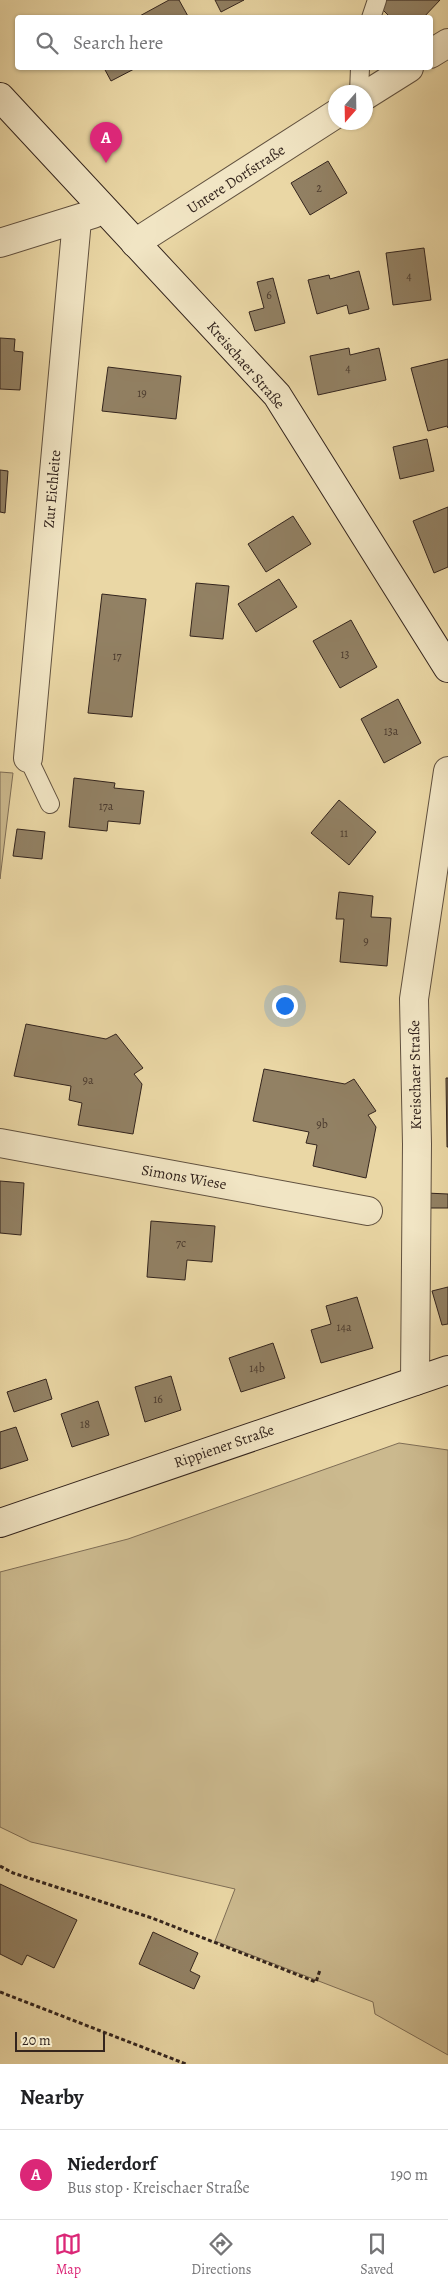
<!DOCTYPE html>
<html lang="en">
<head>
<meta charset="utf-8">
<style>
  :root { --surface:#fff; --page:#f6f6f6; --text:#202124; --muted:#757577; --line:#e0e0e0; --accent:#db2777 }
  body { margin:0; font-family:Alegreya,serif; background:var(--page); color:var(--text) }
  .compass { position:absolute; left:328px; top:85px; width:45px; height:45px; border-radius:50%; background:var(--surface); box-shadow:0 1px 4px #0004; rotate:200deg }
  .scale { position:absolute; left:15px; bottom:12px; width:90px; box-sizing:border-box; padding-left:5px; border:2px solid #33241d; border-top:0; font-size:14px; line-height:18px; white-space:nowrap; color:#33241d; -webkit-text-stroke:4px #f1e5c4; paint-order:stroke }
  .you { position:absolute; left:284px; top:1005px; width:18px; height:18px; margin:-12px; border:4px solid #fff; border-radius:50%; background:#1a73e8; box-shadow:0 0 0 8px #1a73e833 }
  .badge { display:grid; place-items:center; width:32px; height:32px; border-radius:50%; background:var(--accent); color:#fff; font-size:16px; font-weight:700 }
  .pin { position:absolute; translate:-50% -41px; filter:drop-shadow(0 1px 2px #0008) }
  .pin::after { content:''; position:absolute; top:26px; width:18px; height:15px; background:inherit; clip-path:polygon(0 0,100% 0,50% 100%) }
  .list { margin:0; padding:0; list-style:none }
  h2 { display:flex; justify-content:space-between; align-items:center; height:65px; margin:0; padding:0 20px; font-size:21px }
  h2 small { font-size:16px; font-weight:400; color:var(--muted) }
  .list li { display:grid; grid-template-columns:32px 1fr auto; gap:15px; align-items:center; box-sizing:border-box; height:90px; padding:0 20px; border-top:1px solid var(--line) }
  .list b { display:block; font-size:19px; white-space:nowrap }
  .list p { margin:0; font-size:16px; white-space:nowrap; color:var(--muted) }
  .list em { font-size:16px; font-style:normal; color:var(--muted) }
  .icon { flex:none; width:28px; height:28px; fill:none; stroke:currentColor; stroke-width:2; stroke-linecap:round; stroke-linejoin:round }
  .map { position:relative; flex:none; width:448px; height:2064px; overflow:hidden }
  .search { position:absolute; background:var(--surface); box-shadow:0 1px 4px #0004; left:15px; right:15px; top:15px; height:55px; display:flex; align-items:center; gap:12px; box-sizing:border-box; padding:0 18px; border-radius:5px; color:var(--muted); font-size:19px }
  .sheet { height:155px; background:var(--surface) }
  nav { display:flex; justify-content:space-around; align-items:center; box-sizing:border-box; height:70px; border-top:1px solid var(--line); background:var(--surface); font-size:14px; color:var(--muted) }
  nav a { display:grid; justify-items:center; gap:2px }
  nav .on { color:var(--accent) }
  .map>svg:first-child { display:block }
</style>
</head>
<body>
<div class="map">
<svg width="448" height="2064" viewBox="0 0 448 2064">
  <rect width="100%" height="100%" fill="#ead7a5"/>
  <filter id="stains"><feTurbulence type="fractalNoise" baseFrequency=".004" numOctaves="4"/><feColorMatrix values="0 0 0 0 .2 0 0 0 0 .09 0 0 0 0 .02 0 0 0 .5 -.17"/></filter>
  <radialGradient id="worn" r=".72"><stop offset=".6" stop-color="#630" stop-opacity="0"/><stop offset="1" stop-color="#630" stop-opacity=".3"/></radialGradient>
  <path fill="#cbb98e" stroke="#7f6e56" d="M0,772L13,773L0,879Z
    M399,1443L448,1450V2055L375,2014L373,2002L215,1941L235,1889L31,1842L0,1827V1572L128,1539Z"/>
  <path fill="#928164" stroke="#33241d" d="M169,0H179L189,18H136Z
    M215,0H244L221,12Z
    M386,0H440L423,18H391L382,9Z
    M104,68H136L111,81Z
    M328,161L347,193L310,215L291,183Z
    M424,248L431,300L393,305L386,253Z
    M359,271L369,309L349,314L347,305L317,314L308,280L329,275L330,279Z
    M273,278L285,323L255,331L249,312L264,308L257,282Z
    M0,338L15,339L14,351L23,352L20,390L0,389Z
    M349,348L350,355L379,348L386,380L318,395L310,356Z
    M448,359V428L447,426L428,431L411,368Z
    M108,367L181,376L176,419L102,411Z
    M427,439L434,471L400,479L393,447Z
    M0,470L8,471L5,513L0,512Z
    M448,507V567L434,573L413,521Z
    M293,516L311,544L266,572L248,544Z
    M279,579L297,607L256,632L238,604Z
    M196,583L229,586L223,639L190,636Z
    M102,594L146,599L132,717L88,713Z
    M351,620L377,667L340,688L313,641Z
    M398,699L421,743L384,763L361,719Z
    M74,778L115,783L114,788L144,791L140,824L108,821L107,831L69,827Z
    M339,800L376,832L349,865L311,833Z
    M17,829L45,832L42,859L13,856Z
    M339,892L373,896L371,917L391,918L387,966L340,962L344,919H336Z
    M26,1024L106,1039L116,1034L143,1068L134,1074L142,1084L133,1134L78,1125L82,1103L69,1100L71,1086L14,1076Z
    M264,1069L345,1084L354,1079L376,1111L368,1115L376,1127L366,1178L313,1166L317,1145L306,1143L309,1132L253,1121Z
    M446,1078H448V1147H447Z
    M0,1181L24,1183L21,1235L0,1233Z
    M426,1193L448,1194V1208H426Z
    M151,1221L215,1226L212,1262L187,1260L185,1280L147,1277Z
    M448,1287V1324L442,1325L432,1291Z
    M357,1297L373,1348L321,1363L311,1330L331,1324L326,1306Z
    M273,1343L285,1378L241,1392L229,1358Z
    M171,1376L181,1410L145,1422L135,1387Z
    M46,1379L52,1399L14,1412L7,1392Z
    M98,1401L109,1435L72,1447L61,1414Z
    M16,1427L28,1460L0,1469V1432Z
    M0,1884L77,1920L54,1968L27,1955L22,1965L0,1954Z
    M153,1932L198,1953L190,1971L200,1976L194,1989L139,1964Z"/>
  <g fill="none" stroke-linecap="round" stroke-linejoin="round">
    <defs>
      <path id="lane" d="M371,18L377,0
        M359,92L360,68
        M28,758L50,804"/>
      <path id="street" d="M430,54L448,43
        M366,95L409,68
        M0,243L93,214
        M135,243L336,114
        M28,758L77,220
        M0,1143L368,1211
        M415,1381L417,1144L414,999L448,771"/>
      <path id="secondary" d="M0,97L277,395L448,668
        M0,1523L448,1370"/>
    </defs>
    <use href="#lane" stroke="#61513f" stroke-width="20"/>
    <use href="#street" stroke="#61513f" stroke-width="30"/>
    <use href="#secondary" stroke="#33241d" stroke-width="30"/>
    <path stroke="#33241d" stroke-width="3" stroke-dasharray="4 2.5" stroke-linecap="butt" d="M0,1866L13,1873L152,1918L316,1982L320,1970
      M0,1992L186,2064"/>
    <use href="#lane" stroke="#f1e5c4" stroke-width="18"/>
    <use href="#street" stroke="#f1e5c4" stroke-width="28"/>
    <use href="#secondary" stroke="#f1e5c4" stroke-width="28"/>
  </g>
  <g text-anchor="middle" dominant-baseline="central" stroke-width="4" stroke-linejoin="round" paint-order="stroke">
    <g font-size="12" fill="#4b3b2f">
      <text x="319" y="188">2</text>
      <text x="409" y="276">4</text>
      <text x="269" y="295">6</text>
      <text x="348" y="368">4</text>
      <text x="142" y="393">19</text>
      <text x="345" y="654">13</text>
      <text x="117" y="656">17</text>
      <text x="391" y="731">13a</text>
      <text x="106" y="806">17a</text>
      <text x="344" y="833">11</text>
      <text x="366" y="941">9</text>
      <text x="88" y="1080">9a</text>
      <text x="322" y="1124">9b</text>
      <text x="181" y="1243">7c</text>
      <text x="344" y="1327">14a</text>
      <text x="257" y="1368">14b</text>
      <text x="158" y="1399">16</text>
      <text x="85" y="1424">18</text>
    </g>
    <g font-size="15" fill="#33241d" stroke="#f1e5c4">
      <text transform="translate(236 179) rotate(-33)">Untere Dorfstraße</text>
      <text transform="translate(246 365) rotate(49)">Kreischaer Straße</text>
      <text transform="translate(52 489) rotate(-85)">Zur Eichleite</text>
      <text transform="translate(415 1075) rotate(-91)">Kreischaer Straße</text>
      <text transform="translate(184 1177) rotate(10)">Simons Wiese</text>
      <text transform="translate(224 1446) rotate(-19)">Rippiener Straße</text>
    </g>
  </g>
  <rect width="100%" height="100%" filter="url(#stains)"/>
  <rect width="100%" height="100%" fill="url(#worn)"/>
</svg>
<svg class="compass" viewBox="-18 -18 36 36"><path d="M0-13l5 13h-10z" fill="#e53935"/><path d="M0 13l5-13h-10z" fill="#757577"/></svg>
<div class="scale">20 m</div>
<div class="you"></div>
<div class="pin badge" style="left:106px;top:163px">A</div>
<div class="search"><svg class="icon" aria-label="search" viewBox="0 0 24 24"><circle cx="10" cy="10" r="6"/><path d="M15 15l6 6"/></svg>Search here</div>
</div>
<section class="sheet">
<h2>Nearby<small></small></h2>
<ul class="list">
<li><span class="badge">A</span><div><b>Niederdorf</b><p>Bus stop · Kreischaer Straße</p></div><em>190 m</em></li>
</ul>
</section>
<nav>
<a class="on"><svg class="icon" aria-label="map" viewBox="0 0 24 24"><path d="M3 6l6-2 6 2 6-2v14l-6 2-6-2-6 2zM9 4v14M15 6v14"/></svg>Map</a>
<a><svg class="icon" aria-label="directions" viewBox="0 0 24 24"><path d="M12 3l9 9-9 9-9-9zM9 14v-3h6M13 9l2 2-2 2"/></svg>Directions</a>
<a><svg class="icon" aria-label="saved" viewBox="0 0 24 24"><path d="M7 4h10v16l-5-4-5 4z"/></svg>Saved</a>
</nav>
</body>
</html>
